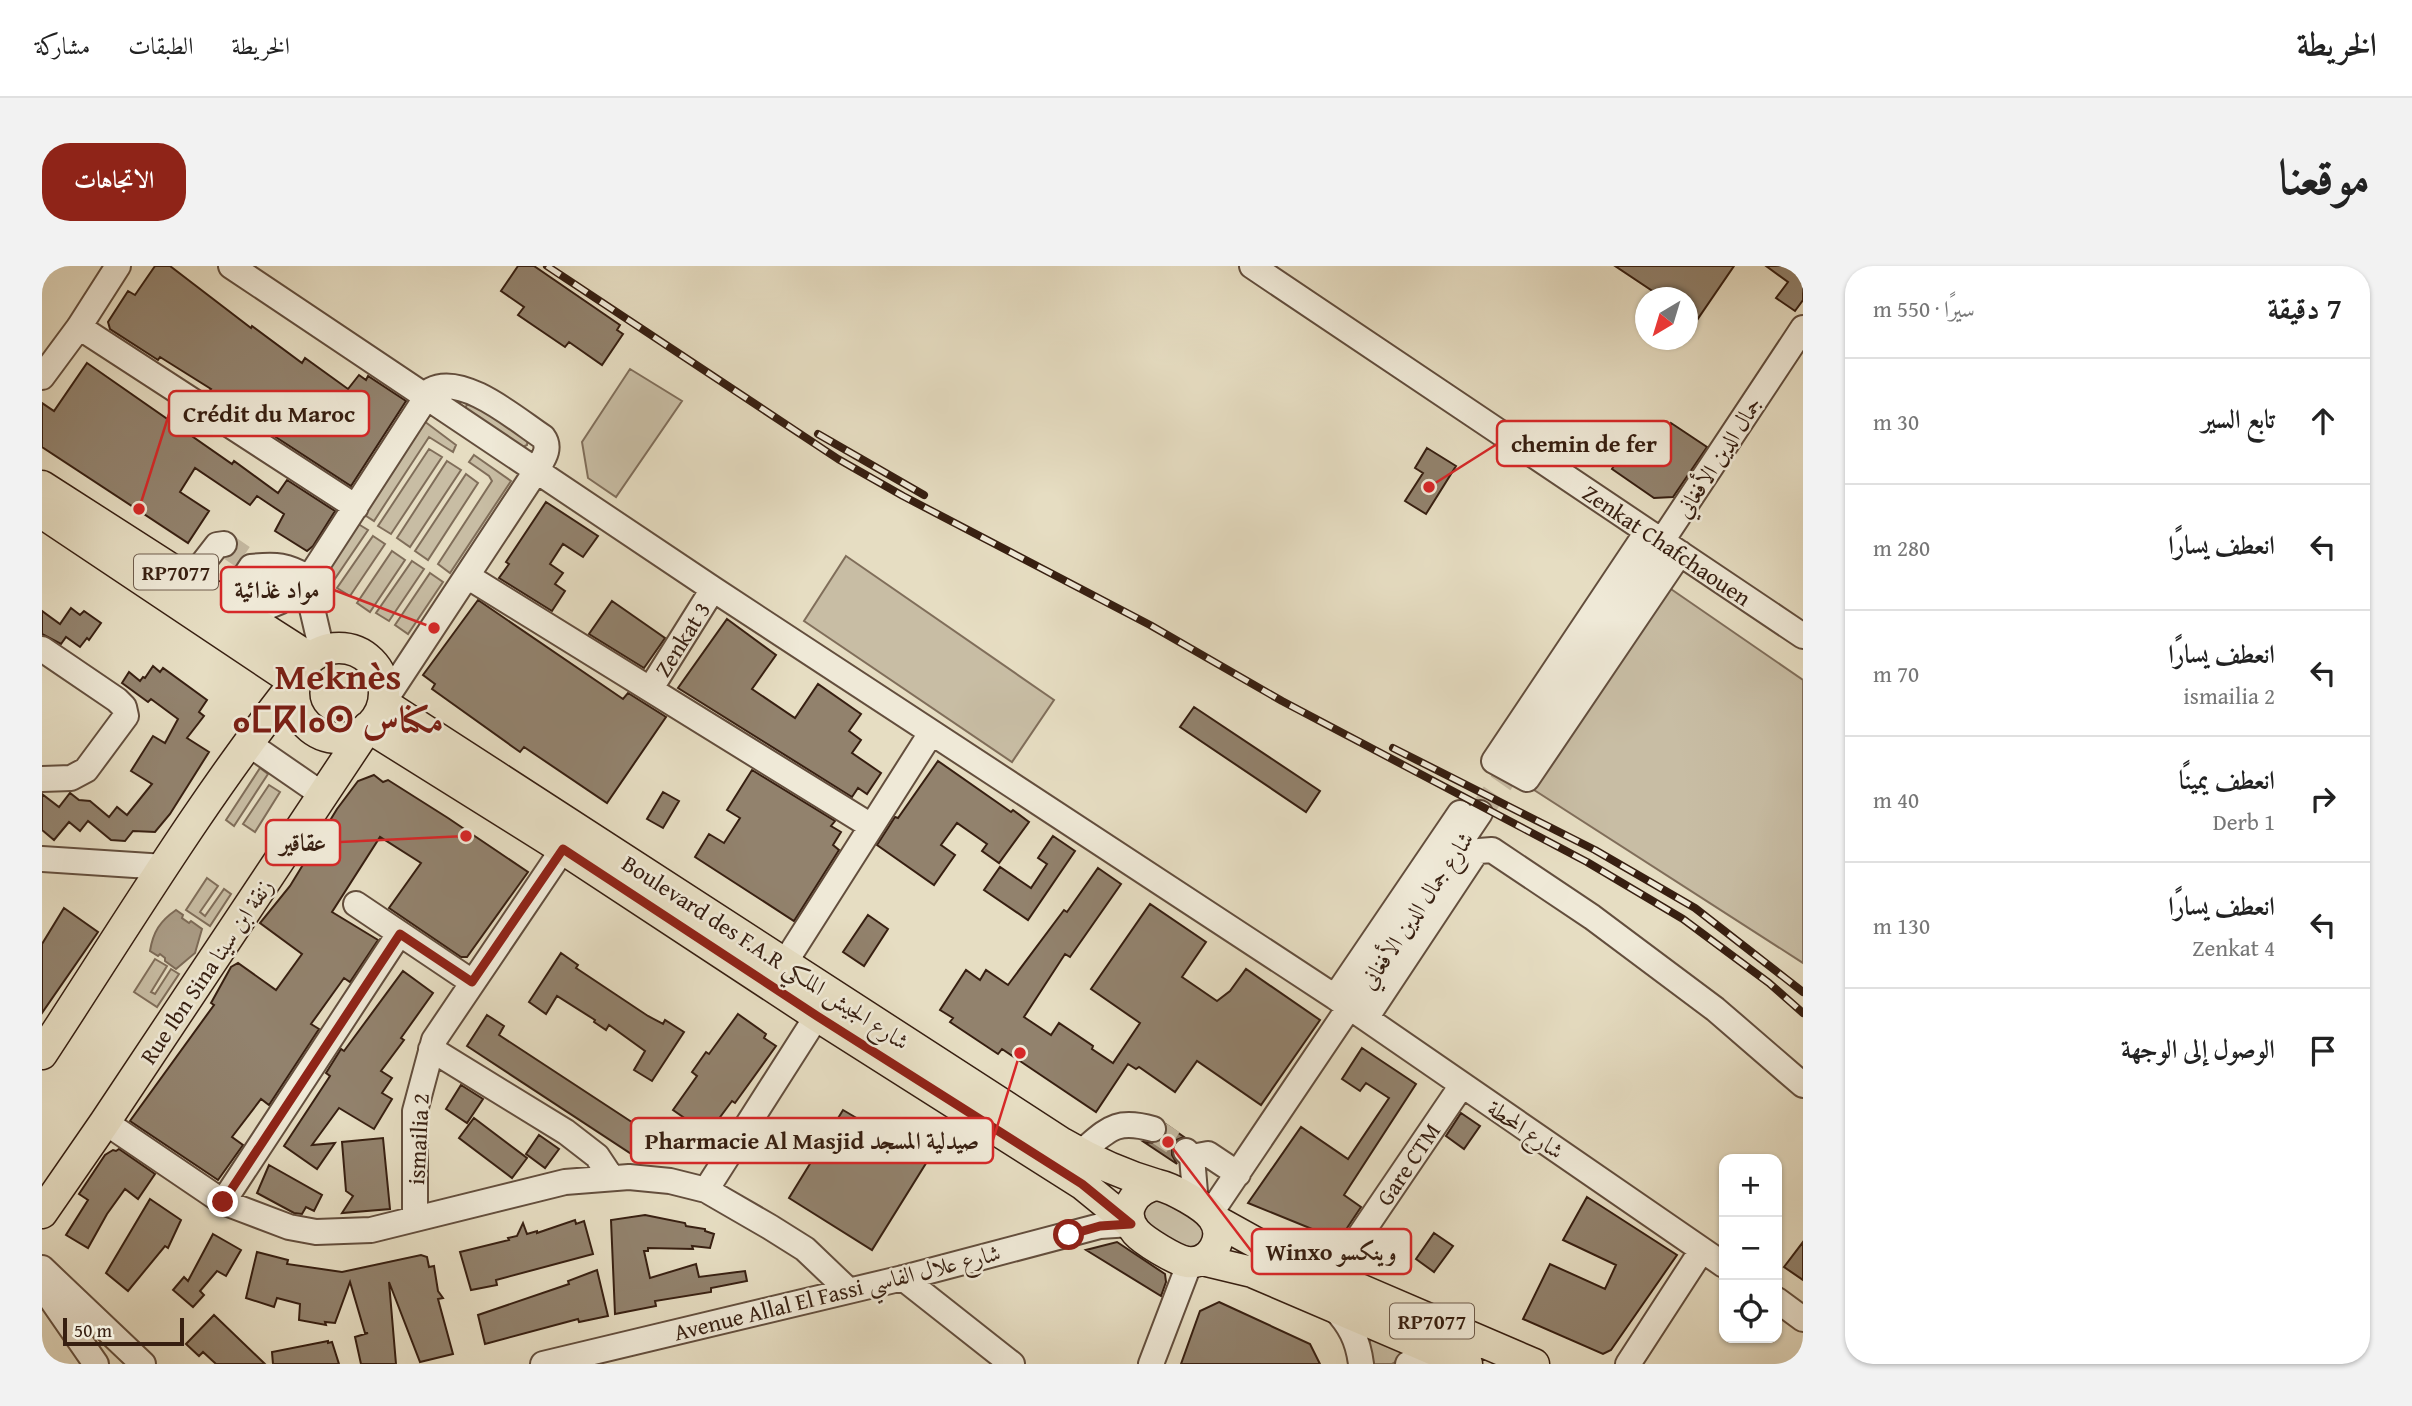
<!DOCTYPE html>
<html lang="ar">
<head>
<meta charset="utf-8">
<style>
  :root { --surface:#fff; --page:#f2f2f2; --text:#222; --muted:#767676; --line:#e0e0e0; --accent:#8f2418 }
  body { margin:0; font-family:"Gentium Book Plus",Amiri,"Noto Sans Tifinagh",serif; background:var(--page); color:var(--text); direction:rtl }
  .controls { position:absolute; right:21px; bottom:21px; display:grid; overflow:hidden; border-radius:14px; box-shadow:0 2px 5px #0004 }
  .controls button { width:63px; height:63px; display:grid; place-items:center; padding:0; border:0; border-bottom:2px solid var(--line); background:var(--surface); color:var(--text); font:35px sans-serif }
  .compass { position:absolute; left:1593px; top:21px; width:63px; height:63px; border-radius:50%; background:var(--surface); box-shadow:0 2px 5px #0004; rotate:218deg }
  .scale { position:absolute; left:21px; bottom:18px; width:121px; box-sizing:border-box; padding-left:7px; border:4px solid #371f11; border-top:0; font-size:19px; line-height:24px; white-space:nowrap; color:#371f11; -webkit-text-stroke:5px #efe9d7; paint-order:stroke }
  .stop { position:absolute; width:21px; height:21px; margin:-16px; border:5px solid #8f2418; border-radius:50%; background:#fff }
  .stop.end { background:#8f2418; border-color:#fff; box-shadow:0 2px 7px #0008 }
  .list { margin:0; padding:0; list-style:none }
  h2 { display:flex; justify-content:space-between; align-items:center; height:91px; margin:0; padding:0 28px; font-size:30px }
  h2 small { font-size:23px; font-weight:400; color:var(--muted) }
  .list li { display:grid; grid-template-columns:46px 1fr auto; gap:21px; align-items:center; box-sizing:border-box; height:126px; padding:0 28px; border-top:2px solid var(--line) }
  .list b { display:block; font-size:26px; white-space:nowrap }
  .list p { margin:0; font-size:23px; white-space:nowrap; color:var(--muted) }
  .list em { font-size:23px; font-style:normal; color:var(--muted) }
  .icon { flex:none; width:38px; height:38px; fill:none; stroke:currentColor; stroke-width:2; stroke-linecap:round; stroke-linejoin:round }
  .map { position:relative; flex:none; width:1761px; height:1098px; overflow:hidden; direction:ltr; border-radius:28px }
  header { display:flex; align-items:center; gap:42px; box-sizing:border-box; height:98px; padding:0 35px; background:var(--surface); border-bottom:2px solid var(--line) }
  header strong { font-size:33px }
  nav { display:flex; gap:38px; margin-inline-start:auto; font-size:24px }
  .intro { display:flex; align-items:center; justify-content:space-between; box-sizing:border-box; height:168px; padding:0 42px }
  h1 { margin:0; font-size:49px }
  .button { padding:18px 32px; border-radius:28px; background:var(--accent); color:#fff; font-size:24px; font-weight:700 }
  main { display:flex; gap:42px; padding:0 42px }
  aside { flex:1; background:var(--surface); border-radius:28px; box-shadow:0 2px 5px #0004 }
  .map>svg:first-child { display:block }
</style>
</head>
<body>
<header>
<strong>الخريطة</strong>
<nav><a>الخريطة</a><a>الطبقات</a><a>مشاركة</a></nav>
</header>
<div class="intro"><h1>موقعنا</h1><a class="button">الاتجاهات</a></div>
<main>
<aside>
<h2>7 دقيقة<small>سيرًا · 550 m</small></h2>
<ul class="list">
<li><svg class="icon" aria-label="ahead" viewBox="0 0 24 24"><path d="M12 20V5M6 11l6-6 6 6"/></svg><div><b>تابع السير</b></div><em>30 m</em></li>
<li><svg class="icon" aria-label="left" viewBox="0 0 24 24"><path d="M17 20v-9H6M10 6l-5 5 5 5"/></svg><div><b>انعطف يسارًا</b></div><em>280 m</em></li>
<li><svg class="icon" aria-label="left" viewBox="0 0 24 24"><path d="M17 20v-9H6M10 6l-5 5 5 5"/></svg><div><b>انعطف يسارًا</b><p>ismailia 2</p></div><em>70 m</em></li>
<li><svg class="icon" aria-label="right" viewBox="0 0 24 24"><path d="M7 20v-9h11M14 6l5 5-5 5"/></svg><div><b>انعطف يمينًا</b><p>Derb 1</p></div><em>40 m</em></li>
<li><svg class="icon" aria-label="left" viewBox="0 0 24 24"><path d="M17 20v-9H6M10 6l-5 5 5 5"/></svg><div><b>انعطف يسارًا</b><p>Zenkat 4</p></div><em>130 m</em></li>
<li><svg class="icon" aria-label="arrive" viewBox="0 0 24 24"><path d="M6 21V4h12l-3 4 3 4H6"/></svg><div><b>الوصول إلى الوجهة</b></div></li>
</ul>
</aside>
<div class="map">
<svg width="1761" height="1098" viewBox="0 0 1761 1098">
  <rect width="100%" height="100%" fill="#e6ddc2"/>
  <filter id="stains"><feTurbulence type="fractalNoise" baseFrequency=".00286" numOctaves="4"/><feColorMatrix values="0 0 0 0 .2 0 0 0 0 .09 0 0 0 0 .02 0 0 0 .5 -.17"/></filter>
  <radialGradient id="worn" r=".72"><stop offset=".6" stop-color="#630" stop-opacity="0"/><stop offset="1" stop-color="#630" stop-opacity=".3"/></radialGradient>
  <path fill="#c8bda4" stroke="#806e5a" stroke-width="2" d="M588,103L640,135L574,231L546,212L540,176Z
    M428,135L486,171L485,179L481,181L422,143Z
    M378,152L414,179L411,186L387,171L332,255L318,246Z
    M387,183L400,191L349,268L336,260Z
    M432,189L469,215L408,307L396,298L450,215L447,210L427,196Z
    M405,195L419,204L368,281L355,272Z
    M424,208L436,217L386,294L373,285Z
    M313,256L326,264L290,317L278,308Z
    M331,270L343,278L308,330L295,322Z
    M350,285L363,294L328,346L315,337Z
    M804,290L1012,434L970,496L762,355Z
    M370,295L382,303L347,355L334,347Z
    M388,307L401,316L366,368L353,359Z
    M1626,321L1761,414V697L1489,522Z
    M218,502L226,508L192,560L184,554Z
    M227,519L238,526L213,566L201,558Z
    M165,612L176,620L158,646L163,650L182,623L189,628L168,660L144,644Z
    M113,693L125,700L109,726L113,728L129,703L137,708L115,741L92,726Z
    M1115,933L1127,936L1160,958L1162,970C1159,976 1156,980 1150,981C1138,982 1107,963 1103,952C1101,947 1102,946 1104,941Z
    M1330,1072L1363,1086L1361,1092L1350,1098H1329L1327,1077Z"/>
  <path fill="#aa9c86" stroke="#7c6a57" stroke-width="2" d="M134,644L141,649L140,652L147,657L149,655L160,663L153,687L134,703L123,695V692L118,688L116,690L108,685C111,666 118,655 134,644Z"/>
  <path fill="#92826d" stroke="#371f11" stroke-width="2" d="M113,0H128L209,62L210,60L260,97L263,92L306,123L317,109L324,114L326,110L364,135L309,220L166,127L169,123L118,91L116,94L68,63L66,56L86,25L93,29Z
    M476,0H492L578,59L575,64L581,68L560,99L527,76L523,81L476,49L482,41L459,25Z
    M1573,0H1692L1655,54L1646,48V32H1621Z
    M1724,0H1761V34L1753,45L1734,32L1746,16Z
    M45,97L190,198L192,195L236,227L245,214L293,245L271,280L265,285L233,265L242,248L215,230L208,239L153,202L138,226L167,245L146,277L0,181V137L12,145Z
    M1629,157L1665,181L1631,231L1612,232L1570,203L1596,161L1619,176Z
    M1385,182L1414,200L1384,248L1363,235L1381,207L1373,202Z
    M504,236L556,270L541,291L521,278L508,298L521,307L513,318L523,325L510,345L457,312L467,298L464,296Z
    M436,334L581,433L586,427L624,451L565,537L482,481L478,486L390,423L393,418L381,409Z
    M570,335L623,372L602,402L547,368Z
    M29,342L38,349L42,345L59,357L47,374L45,372L38,381L24,371L19,378L0,368V345L18,358Z
    M685,353L734,389L710,423L753,452L776,418L819,448L807,465L819,474L810,487L839,507L825,528L816,522L810,531L636,422Z
    M111,400L118,406L121,402L165,434L157,446L162,450L145,472L167,486L128,548L113,566L91,565L83,575L69,574L46,555L38,565L27,556L12,574L0,564V528L17,541L28,527L37,534L48,535L67,551L75,541L85,549L110,518L89,505L111,470L123,477L136,453L109,433L106,436L80,417L87,406L98,415L101,411L103,412Z
    M1152,441L1278,525L1264,546L1138,461Z
    M896,495L969,546L971,544L987,556L957,597L940,585L945,578L915,557L899,579L913,589L892,619L835,579L853,551L856,552Z
    M710,504L793,555L789,560L799,566L791,579L797,584L752,655L653,591L667,568L682,577L698,552L685,544Z
    M332,509L341,516L346,514L406,552L486,606L425,691H419L347,642L379,597L338,571L290,646L336,674L308,716L302,712L269,758L277,763L227,839L219,833L190,871L201,879L176,914L88,855L172,739L169,737L189,701L196,697L234,724L260,688L218,657L248,620L295,543L316,515Z
    M621,526L637,535L621,562L605,553Z
    M1011,570L1033,585L986,654L942,624L958,601L989,622L1005,598L996,592Z
    M1056,602L1079,618L1028,691L1023,688L982,751L1009,769L1017,757L1051,780L1050,783L1071,797L1098,757L1049,723L1108,638L1164,676L1140,711L1175,735L1188,725L1204,703L1278,754L1219,839L1155,795L1133,826L1097,801L1094,803L1086,798L1054,846L960,783L956,788L908,756L911,752L898,744L924,704L938,714L944,704L966,719L1022,644L1025,646Z
    M22,642L56,666L0,747V678Z
    M826,649L846,663L822,700L801,686Z
    M519,687L536,699L534,702L606,750L621,758L623,754L642,766L610,815L592,804L603,785L567,759L564,764L552,756L553,754L515,730L504,748L487,736Z
    M361,705L391,727L359,772L362,774L339,805L350,812L340,827L350,833L332,863L297,842L270,879L293,877L275,903L242,880L288,810L284,807L299,783L302,785Z
    M696,748L724,768L722,772L734,780L693,837L690,835L673,858L684,865L677,876L631,844L655,810L650,806L664,786L667,788Z
    M445,749L462,760L457,769L608,868L594,891L425,780Z
    M1320,782L1374,818L1302,929L1319,941L1297,974L1206,937L1259,861L1306,893L1347,832L1324,817L1318,825L1300,813Z
    M419,819L441,833L425,857L404,843Z
    M801,844L886,894L830,984L747,932Z
    M1419,847L1438,860L1422,883L1404,870Z
    M432,852L485,892L470,912L417,872Z
    M1125,859L1142,871L1134,874L1130,882V889L1135,898L1102,876L1115,877L1121,874L1125,867Z
    M497,869L517,883L503,902L484,888Z
    M341,872L348,943L300,947L311,930L304,925L300,876Z
    M77,883L113,908L96,933L83,923L65,948L46,982L24,969L46,934L37,928L63,889L71,884L74,885Z
    M227,899L280,929L272,945L264,941L260,948L252,947L215,927Z
    M1545,931L1635,989L1569,1084L1561,1088L1481,1053L1508,998L1563,1023L1574,999L1521,974Z
    M108,933L139,954L126,982L123,980L86,1025L64,1007Z
    M603,949L643,957L644,960L663,963V965L672,968L668,982L650,980L651,983L606,982V985H602L608,1012L654,998L657,1011L703,1005L705,1015L669,1022V1026L613,1035L614,1040L573,1048L569,954Z
    M533,954L534,958L542,955L551,988L454,1014L455,1019L429,1024L418,986L467,974L466,972L475,970L481,957L485,968L495,965V967Z
    M1392,967L1411,980L1392,1006L1374,993Z
    M171,968L199,984L184,1010L175,1005L158,1025L162,1029L151,1041L131,1024L142,1011L146,1015Z
    M1075,976L1123,1008L1124,1016L1119,1030L1044,984Z
    M1761,976V1014L1742,1001Z
    M215,986L246,994L245,998L300,1006L379,989L385,991L387,1001L392,1000L396,1025L401,1032L396,1033L411,1088L378,1096L347,1016L354,1098H319L313,1071L326,1067H323L308,1016L293,1057L283,1056L284,1059L257,1054L258,1038L235,1032L232,1041L204,1032Z
    M555,1004L566,1050L537,1056L536,1053L443,1078L436,1049L527,1018L526,1015Z
    M1177,1036L1268,1078L1278,1098H1139L1158,1045Z
    M172,1049L223,1098H174L161,1086L157,1090L144,1078Z
    M286,1075V1077L290,1076L297,1098H231L230,1086Z"/>
  <g fill="none" stroke-linecap="round" stroke-linejoin="round">
    <path stroke="#c3b79f" stroke-width="24" stroke-dasharray="24 12" stroke-linecap="butt" d="M182,278L201,291
      M1438,547L1474,495
      M1111,863L1144,885"/>
    <defs>
      <path id="minor" d="M189,0L671,323L1293,731L1682,999
        M1210,0L1761,370
        M37,61L314,241
        M0,111L37,61L76,0
        M1605,266L1452,495L1485,513L1638,287
        M209,301C234,298 245,299 267,312
        M425,310L829,560
        M147,315L175,279L182,278
        M184,339L209,301
        M201,351L239,335L264,317
        M0,383L75,434L82,441L84,450L44,504L29,512L0,513
        M280,385L264,317L389,124C421,107 475,154 501,171C510,183 500,194 494,205L341,437
        M609,422L671,323
        M207,478L281,529
        M1474,495L1761,62
        M0,593L123,601
        M314,638L430,716
        M742,698L889,467
        M1293,731L1418,547
        M1324,752L1432,589L1437,585L1450,584L1550,651L1673,743L1761,819
        M389,783L524,866L555,890L569,911
        M63,856L181,936L247,961L274,966L329,964L523,916L587,911L628,915L664,924L728,961L763,983L806,1024
        M1144,885L1150,891L1154,938
        M1038,887C1066,864 1073,852 1111,863
        M1150,891L1166,888L1196,908
        M664,924L775,750
        M181,936L357,668
        M1168,948L1438,547
        M373,952V845L392,774L521,583
        M0,1002L101,1098
        M861,1012L970,1098
        M1289,1012L1420,819
        M0,1020L54,1098
        M1735,1034L1761,1053
        M1292,1042C1308,1059 1316,1074 1319,1098
        M501,1098L861,1012L1058,960L1089,958
        M1109,1098L1148,996
        M1366,1098L1387,1091L1403,1088
        M1586,1098L1660,984"/>
      <path id="major" d="M0,220L268,392
        M0,247L253,416C160,533 82,663 0,788
        M252 427a45 45 0 1 1 90 0a45 45 0 1 1-90 0Z
        M341,437L1020,877C1052,896 1081,909 1116,919
        M1116,919C1130,922 1163,940 1171,952C1185,971 1169,999 1145,996C1133,994 1102,975 1094,966C1076,945 1094,922 1116,919Z
        M0,947L63,856L326,461L521,583L775,750L1040,918L1089,958
        M1173,954L1229,985L1492,1098
        M1160,994L1210,1006L1425,1098"/>
    </defs>
    <use href="#minor" stroke="#634e3d" stroke-width="28"/>
    <use href="#major" stroke="#371f11" stroke-width="33"/>
    <use href="#minor" stroke="#efe9d7" stroke-width="24"/>
    <use href="#major" stroke="#e6ddc2" stroke-width="30"/>
    <defs>
      <path id="rail" d="M505,0L796,193L861,230L1108,359L1240,435L1545,596L1641,653L1727,717L1761,747
        M776,168L882,229
        M1351,482L1553,584L1653,642L1761,726"/>
    </defs>
    <use href="#rail" stroke="#371f11" stroke-width="8"/>
    <use href="#rail" stroke="#efe9d7" stroke-width="5" stroke-dasharray="16" stroke-linecap="butt"/>
  </g>
  <g fill="none" stroke-linecap="round" stroke-linejoin="round">
    <path stroke="#8f2418" stroke-width="9" d="M181,936L358,668L430,716L521,583L775,750L1040,918L1089,958L1058,960L1027,969"/>
  </g>
  <g text-anchor="middle" dominant-baseline="central" stroke-width="5" stroke-linejoin="round" paint-order="stroke">
    <g fill="#efe9d7" stroke="#6e5c4c" stroke-width="2">
      <rect x="92" y="288.5" width="84" height="35" rx="5"/>
      <rect x="1348" y="1037.5" width="84" height="35" rx="5"/>
    </g>
    <g font-size="21" font-weight="bold" fill="#371f11">
      <text x="134" y="306">RP7077</text>
      <text x="1390" y="1055">RP7077</text>
    </g>
    <g font-size="23" fill="#371f11" stroke="#efe9d7">
      <text transform="translate(1676 191) rotate(-57)">جمال الدين الأفغاني</text>
      <text transform="translate(1625 279) rotate(34)">Zenkat Chafchaouen</text>
      <text transform="translate(640 373) rotate(-58)">Zenkat 3</text>
      <text transform="translate(1374 644) rotate(-56)">شارع جمال الدين الأفغاني</text>
      <text transform="translate(724 686) rotate(33)">Boulevard des F.A.R شارع الجيش الملكي</text>
      <text transform="translate(164 705) rotate(-56)">Rue Ibn Sina زنقة ابن سينا</text>
      <text transform="translate(1484 863) rotate(34)">شارع المحطة</text>
      <text transform="translate(376 873) rotate(-87)">ismailia 2</text>
      <text transform="translate(1366 898) rotate(-56)">Gare CTM</text>
      <text transform="translate(795 1026) rotate(-14)">Avenue Allal El Fassi شارع علال الفاسي</text>
    </g>
    <g font-size="37" font-weight="bold" fill="#7a1f14" stroke="#efe9d7">
      <text x="296" y="409">Meknès<tspan x="296" dy="43">ⴰⵎⴽⵏⴰⵙ مكناس</tspan></text>
    </g>
  </g>
  <path fill="none" stroke="#d62828" stroke-width="2.5" d="M97 243L127 148M1387 221L1455 178M392 362L292 324M424 570L298 576M978 787L951 874M1126 876L1210 986"/>
  <g fill="#d62828" stroke="#efe9d7" stroke-width="2.5">
    <circle cx="97" cy="243" r="7"/>
    <circle cx="1387" cy="221" r="7"/>
    <circle cx="392" cy="362" r="7"/>
    <circle cx="424" cy="570" r="7"/>
    <circle cx="978" cy="787" r="7"/>
    <circle cx="1126" cy="876" r="7"/>
  </g>
  <g fill="#efe9d7" stroke="#d62828" stroke-width="2.5">
    <rect x="127" y="125" width="200" height="45" rx="7"/>
    <rect x="1455" y="155" width="174" height="45" rx="7"/>
    <rect x="179" y="301" width="113" height="45" rx="7"/>
    <rect x="224" y="554" width="74" height="45" rx="7"/>
    <rect x="589" y="852" width="362" height="45" rx="7"/>
    <rect x="1210" y="963" width="159" height="45" rx="7"/>
  </g>
  <g font-size="24" text-anchor="middle" font-weight="bold" fill="#371f11">
    <text x="227" y="156">Crédit du Maroc</text>
    <text x="1542" y="186">chemin de fer</text>
    <text x="235" y="332">مواد غذائية</text>
    <text x="261" y="585">عقاقير</text>
    <text x="770" y="883">Pharmacie Al Masjid صيدلية المسجد</text>
    <text x="1289" y="994">Winxo وينكسو</text>
  </g>
  <rect width="100%" height="100%" filter="url(#stains)"/>
  <rect width="100%" height="100%" fill="url(#worn)"/>
</svg>
<div class="controls">
<button>+</button>
<button>−</button>
<button><svg class="icon" aria-label="locate" viewBox="0 0 24 24"><circle cx="12" cy="12" r="6"/><path d="M12 2v4M12 18v4M2 12h4M18 12h4"/></svg></button>
</div>
<svg class="compass" viewBox="-18 -18 36 36"><path d="M0-13l5 13h-10z" fill="#e53935"/><path d="M0 13l5-13h-10z" fill="#767676"/></svg>
<div class="scale">50 m</div>
<div class="stop" style="left:1027px;top:969px"></div>
<div class="stop end" style="left:181px;top:936px"></div>
</div>
</main>
</body>
</html>
